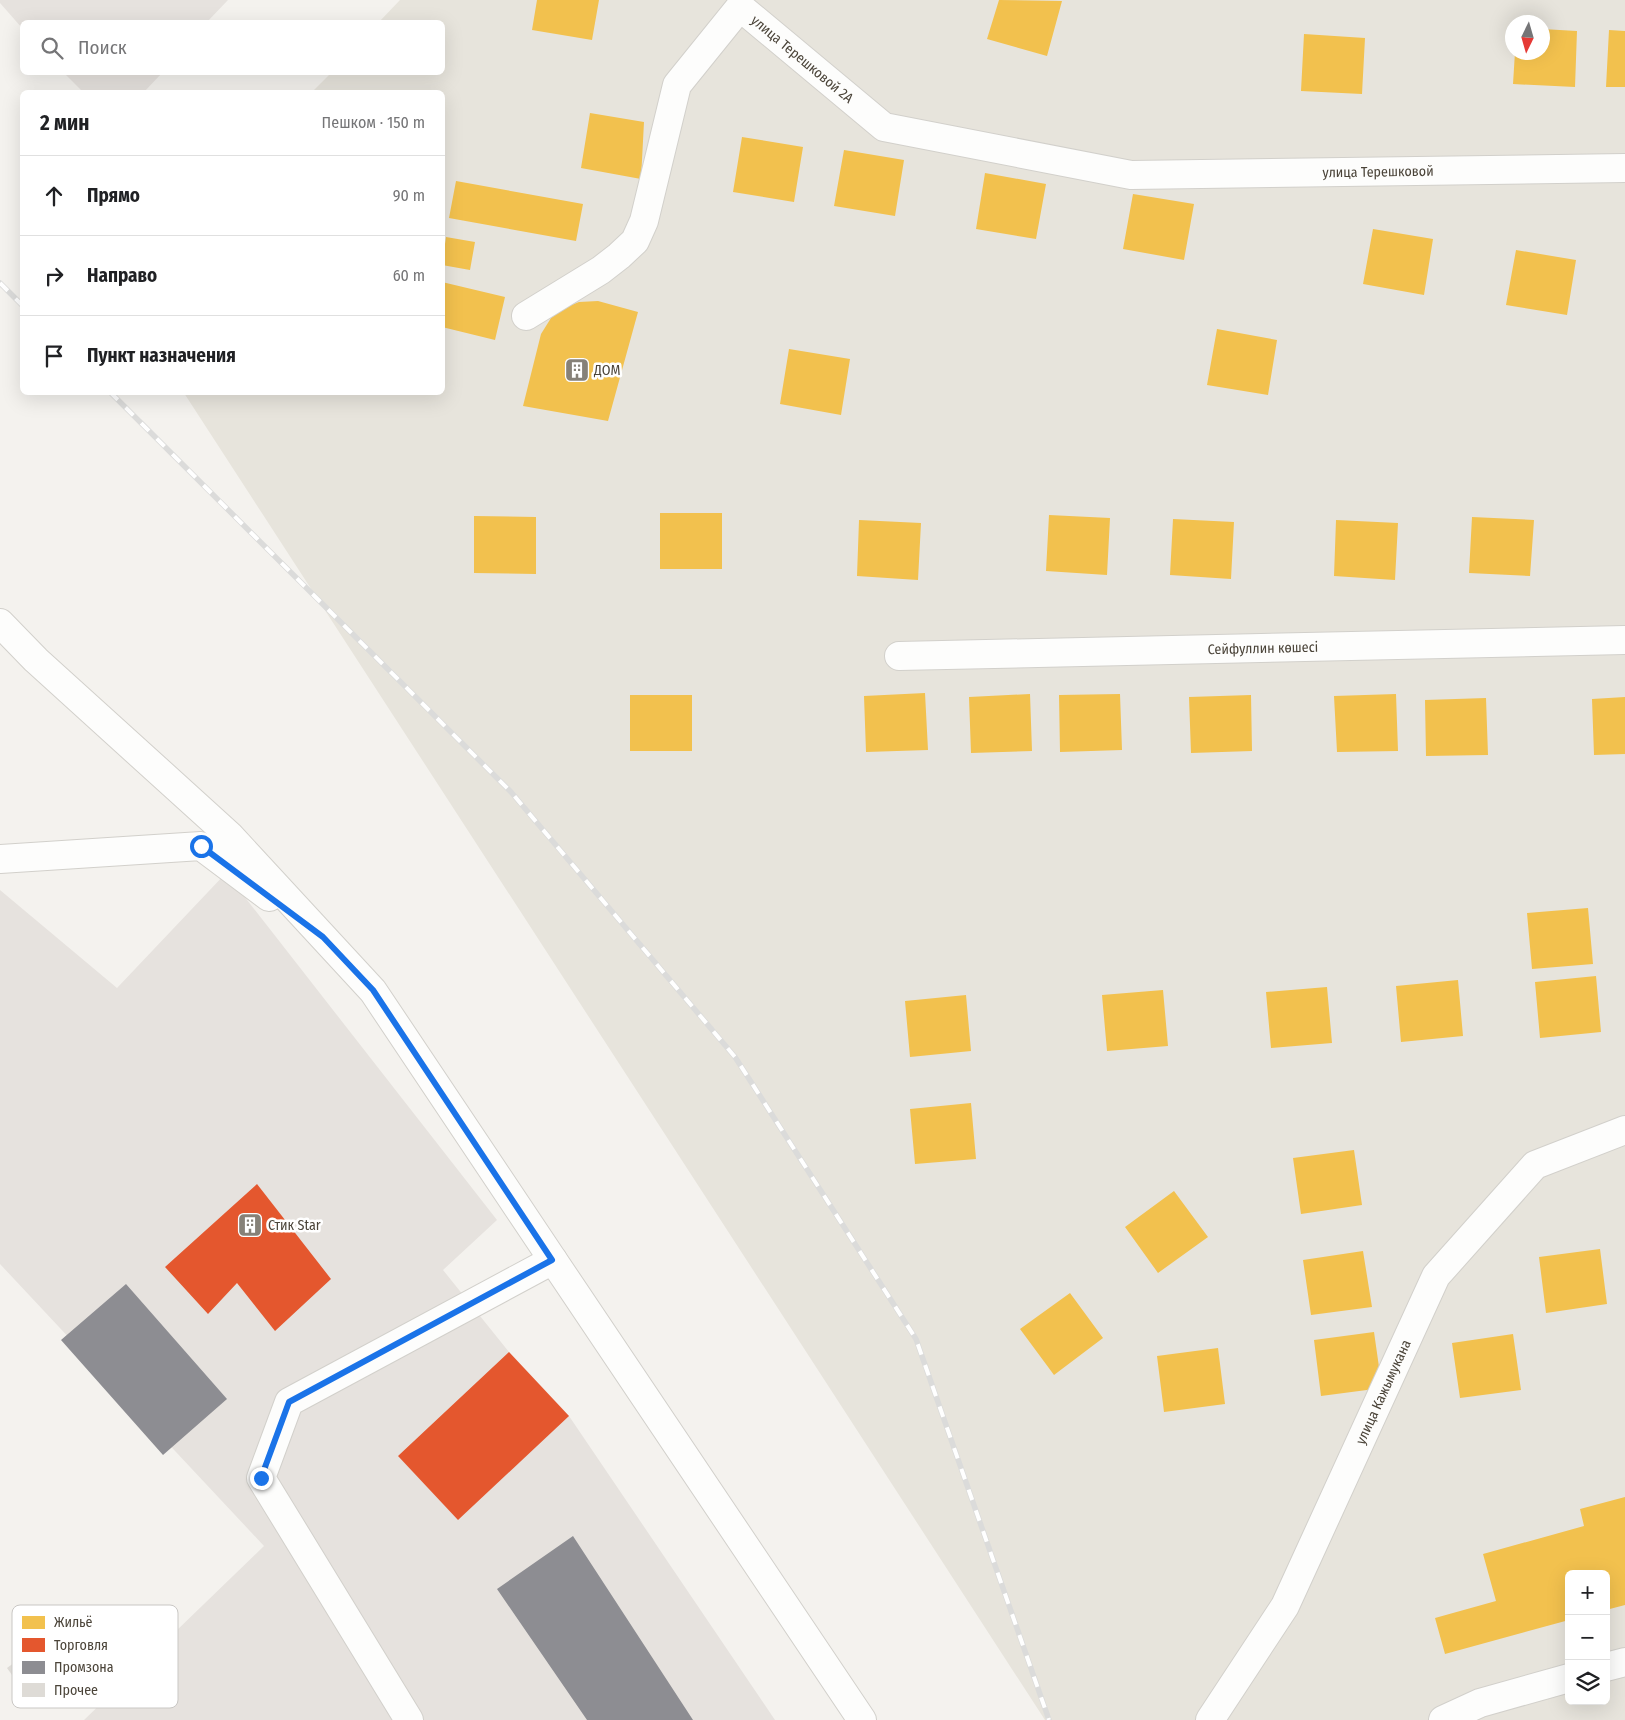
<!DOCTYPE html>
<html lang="ru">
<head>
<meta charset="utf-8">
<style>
  :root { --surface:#fff; --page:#f2f2f2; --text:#202124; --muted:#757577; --line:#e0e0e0 }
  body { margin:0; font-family:"Fira Sans Condensed",sans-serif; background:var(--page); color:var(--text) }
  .controls { position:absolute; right:15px; bottom:15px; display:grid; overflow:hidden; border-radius:8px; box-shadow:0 5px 20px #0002 }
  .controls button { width:45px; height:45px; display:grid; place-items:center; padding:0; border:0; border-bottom:1px solid var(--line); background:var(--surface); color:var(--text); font:25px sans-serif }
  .compass { position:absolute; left:1505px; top:15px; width:45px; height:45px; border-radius:50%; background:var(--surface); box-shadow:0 5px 20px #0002; rotate:185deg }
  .stop { position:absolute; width:15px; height:15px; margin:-11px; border:4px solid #1a73e8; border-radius:50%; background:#fff }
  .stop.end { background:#1a73e8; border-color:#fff; box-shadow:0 1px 5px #0008 }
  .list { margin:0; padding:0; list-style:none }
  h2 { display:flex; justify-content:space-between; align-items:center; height:65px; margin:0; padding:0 20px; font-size:21px }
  h2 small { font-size:16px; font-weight:400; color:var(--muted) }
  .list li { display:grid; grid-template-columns:32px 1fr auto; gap:15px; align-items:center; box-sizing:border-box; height:80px; padding:0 20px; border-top:1px solid var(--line) }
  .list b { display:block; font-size:19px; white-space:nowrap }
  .list em { font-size:16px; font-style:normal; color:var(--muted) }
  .icon { flex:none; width:28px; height:28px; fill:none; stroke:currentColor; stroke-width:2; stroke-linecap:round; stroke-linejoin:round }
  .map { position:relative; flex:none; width:1625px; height:1720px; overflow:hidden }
  .search { position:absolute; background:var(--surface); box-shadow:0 5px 20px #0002; left:20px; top:20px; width:425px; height:55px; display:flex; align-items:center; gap:12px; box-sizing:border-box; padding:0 18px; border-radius:8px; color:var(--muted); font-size:19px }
  .panel { position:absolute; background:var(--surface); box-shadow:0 5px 20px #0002; left:20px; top:90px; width:425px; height:305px; border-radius:8px }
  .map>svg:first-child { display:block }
</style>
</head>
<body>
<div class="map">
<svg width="1625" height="1720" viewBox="0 0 1625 1720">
  <rect width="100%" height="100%" fill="#f4f2ee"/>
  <path fill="#e7e4dc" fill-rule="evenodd" d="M400,0H1625V1720H1045L184,393L442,392V92H312L331,73L442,72V22H379ZM1512,22H1542V52H1512ZM1569,1574H1606V1701H1569Z"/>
  <path fill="#e6e2de" d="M0,0H228L207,22H22V28L0,3Z
    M64,73H162L144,92H83Z
    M226,873L497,1220L443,1270L509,1352L569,1416L775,1720H84L264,1546L0,1264V890L117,988Z"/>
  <path fill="#f2c14e" d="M537,0H599L592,40L532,30Z
    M999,0L1062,1L1047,56L987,39Z
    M1542,29L1577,31L1575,87L1513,84L1515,52H1542Z
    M1609,30L1625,31V87H1606Z
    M1304,34L1365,38L1362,94L1301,91Z
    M590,113L644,122L641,179L581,168Z
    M742,137L803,147L794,202L733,192Z
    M844,150L904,160L895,216L834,206Z
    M985,173L1046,184L1036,239L976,229Z
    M456,181L583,204L576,241L449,218Z
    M1133,194L1194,204L1184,260L1123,249Z
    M1373,229L1433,239L1424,295L1363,284Z
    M446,237L475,242L470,270L442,265Z
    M1516,250L1576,260L1567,315L1506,305Z
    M442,282L505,297L495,340L442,327Z
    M598,301L638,312L608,421L523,406L541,334L551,318L564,308L579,302Z
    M1217,329L1277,340L1268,395L1207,385Z
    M789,349L850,359L841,415L780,404Z
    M660,513H722V569H660Z
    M1049,515L1110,518L1107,575L1046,571Z
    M474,516L536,517V574L474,573Z
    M1472,517L1534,520L1530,576L1469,573Z
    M1173,519L1234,522L1231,579L1170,575Z
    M859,520L921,523L918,580L857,576Z
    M1336,520L1398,523L1395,580L1334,576Z
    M925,693L928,750L866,752L864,696Z
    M1030,694L1032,751L971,753L969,697Z
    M1120,694L1122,750L1060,752L1059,695Z
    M1396,694L1398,751L1337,752L1334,696Z
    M630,695H692V751H630Z
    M1251,695L1252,751L1191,753L1189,697Z
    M1625,697V754L1594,755L1592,699Z
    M1486,698L1488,755L1426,756L1425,700Z
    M1588,908L1593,964L1532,969L1527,913Z
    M1596,976L1601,1032L1540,1038L1535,982Z
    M1458,980L1463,1036L1401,1042L1396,986Z
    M1327,987L1332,1043L1271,1048L1266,992Z
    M1163,990L1168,1046L1107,1051L1102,995Z
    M966,995L971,1051L910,1057L905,1001Z
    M971,1103L976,1159L915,1164L910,1109Z
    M1354,1150L1362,1205L1301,1214L1293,1158Z
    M1174,1191L1208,1237L1158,1273L1125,1227Z
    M1600,1249L1607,1304L1546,1313L1539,1257Z
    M1363,1251L1372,1307L1311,1315L1303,1260Z
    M1070,1293L1103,1338L1054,1375L1020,1329Z
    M1374,1332L1382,1388L1321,1396L1314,1340Z
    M1513,1334L1521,1390L1460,1398L1452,1343Z
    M1218,1348L1225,1404L1164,1412L1157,1356Z
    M1625,1497V1605L1606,1610V1574H1569V1620L1445,1654L1435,1618L1496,1601L1483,1554L1584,1526L1580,1509Z"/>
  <path fill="#e4572e" d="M257,1184L331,1279L275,1331L237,1283L208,1314L165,1267Z
    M509,1352L569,1416L458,1520L398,1456Z"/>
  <path fill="#8d8d92" d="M126,1284L227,1399L163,1455L61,1340Z
    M573,1536L693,1720H587L497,1589Z"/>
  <path fill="#dedbd6" d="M45,1640L72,1677L33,1704L7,1668Z"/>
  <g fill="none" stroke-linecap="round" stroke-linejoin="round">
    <defs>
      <g id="minor">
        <path id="s1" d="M526,316L601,270L619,256L635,241L644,221L677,85L740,7L884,127L1131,175L1625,168"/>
        <path d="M0,623L36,660L229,835L373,991L553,1260"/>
        <path id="s2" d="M899,656L1625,640"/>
        <path d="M0,859L201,846L269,897"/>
        <path d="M1606,1667L1625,1662"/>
        <path d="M409,1720L261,1478L289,1402L553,1260L862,1720"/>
        <path id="s3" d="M1210,1720L1285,1606L1436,1276L1535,1165L1625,1130"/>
        <path d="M1443,1720L1480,1703L1569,1678"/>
      </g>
    </defs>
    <use href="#minor" stroke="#d2d0cb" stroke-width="30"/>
    <use href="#minor" stroke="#fdfdfc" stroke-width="28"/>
    <defs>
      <path id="rail" d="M0,283L22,305
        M110,392L511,792L735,1057L916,1339L1049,1720"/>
    </defs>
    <use href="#rail" stroke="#dbdbda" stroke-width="5.5"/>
    <use href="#rail" stroke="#fff" stroke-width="4" stroke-dasharray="11" stroke-linecap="butt"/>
  </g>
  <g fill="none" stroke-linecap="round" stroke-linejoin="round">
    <path stroke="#1a73e8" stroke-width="6" d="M201,846L323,937L373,990L552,1260L289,1402L261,1478"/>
  </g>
  <defs>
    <symbol id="building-square" viewBox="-11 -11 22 22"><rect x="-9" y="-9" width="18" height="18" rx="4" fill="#868178" stroke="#fff"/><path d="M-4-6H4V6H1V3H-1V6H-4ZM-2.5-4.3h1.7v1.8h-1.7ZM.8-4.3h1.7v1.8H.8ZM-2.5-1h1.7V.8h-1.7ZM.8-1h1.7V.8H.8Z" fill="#fff"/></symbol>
  </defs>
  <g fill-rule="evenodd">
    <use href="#building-square" x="563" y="356" width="28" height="28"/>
    <use href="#building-square" x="236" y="1211" width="28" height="28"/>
  </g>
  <g text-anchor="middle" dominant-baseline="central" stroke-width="5" stroke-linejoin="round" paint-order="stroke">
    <g font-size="14" fill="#4b4439" stroke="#fff">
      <text stroke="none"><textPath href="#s1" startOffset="476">улица Терешковой 2А</textPath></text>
      <text stroke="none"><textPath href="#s1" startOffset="1081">улица Терешковой</textPath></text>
      <text stroke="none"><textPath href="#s2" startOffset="364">Сейфуллин көшесі</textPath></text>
      <text stroke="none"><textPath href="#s3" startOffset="372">улица Кажымукана</textPath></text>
    </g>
    <g font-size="14" fill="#4b4439" stroke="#fff" text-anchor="start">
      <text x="594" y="370">ДОМ</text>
      <text x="268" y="1225">Стик Star</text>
    </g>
  </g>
  <rect x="12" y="1605" width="166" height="103" rx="8" fill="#fff" stroke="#c9c7c4" stroke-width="1"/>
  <rect x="22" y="1616" width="23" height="13" fill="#f2c14e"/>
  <rect x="22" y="1638" width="23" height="14" fill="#e4572e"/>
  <rect x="22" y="1661" width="23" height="13" fill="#8d8d92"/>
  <rect x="22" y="1683" width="23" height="14" fill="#dedbd6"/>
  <g font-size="14" fill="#4b4439">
    <text x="54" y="1627">Жильё</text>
    <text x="54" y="1650">Торговля</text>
    <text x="54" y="1672">Промзона</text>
    <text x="54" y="1695">Прочее</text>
  </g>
</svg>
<div class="controls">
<button>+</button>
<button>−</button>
<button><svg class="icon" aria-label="layers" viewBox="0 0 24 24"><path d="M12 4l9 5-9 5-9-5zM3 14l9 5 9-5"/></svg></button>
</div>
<svg class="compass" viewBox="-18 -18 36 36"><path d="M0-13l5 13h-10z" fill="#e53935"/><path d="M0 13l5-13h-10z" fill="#757577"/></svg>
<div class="stop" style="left:201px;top:846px"></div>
<div class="stop end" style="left:261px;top:1478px"></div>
<div class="search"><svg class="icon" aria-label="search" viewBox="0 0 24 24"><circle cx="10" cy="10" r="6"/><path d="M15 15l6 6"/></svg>Поиск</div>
<section class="panel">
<h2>2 мин<small>Пешком · 150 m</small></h2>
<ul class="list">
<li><svg class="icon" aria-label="ahead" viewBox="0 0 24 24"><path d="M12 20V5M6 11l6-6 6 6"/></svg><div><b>Прямо</b></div><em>90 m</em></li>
<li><svg class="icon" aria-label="right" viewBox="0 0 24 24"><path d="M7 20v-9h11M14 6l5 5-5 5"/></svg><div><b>Направо</b></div><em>60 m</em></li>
<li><svg class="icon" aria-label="arrive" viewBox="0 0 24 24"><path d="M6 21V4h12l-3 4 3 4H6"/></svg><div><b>Пункт назначения</b></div></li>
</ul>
</section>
</div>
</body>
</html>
